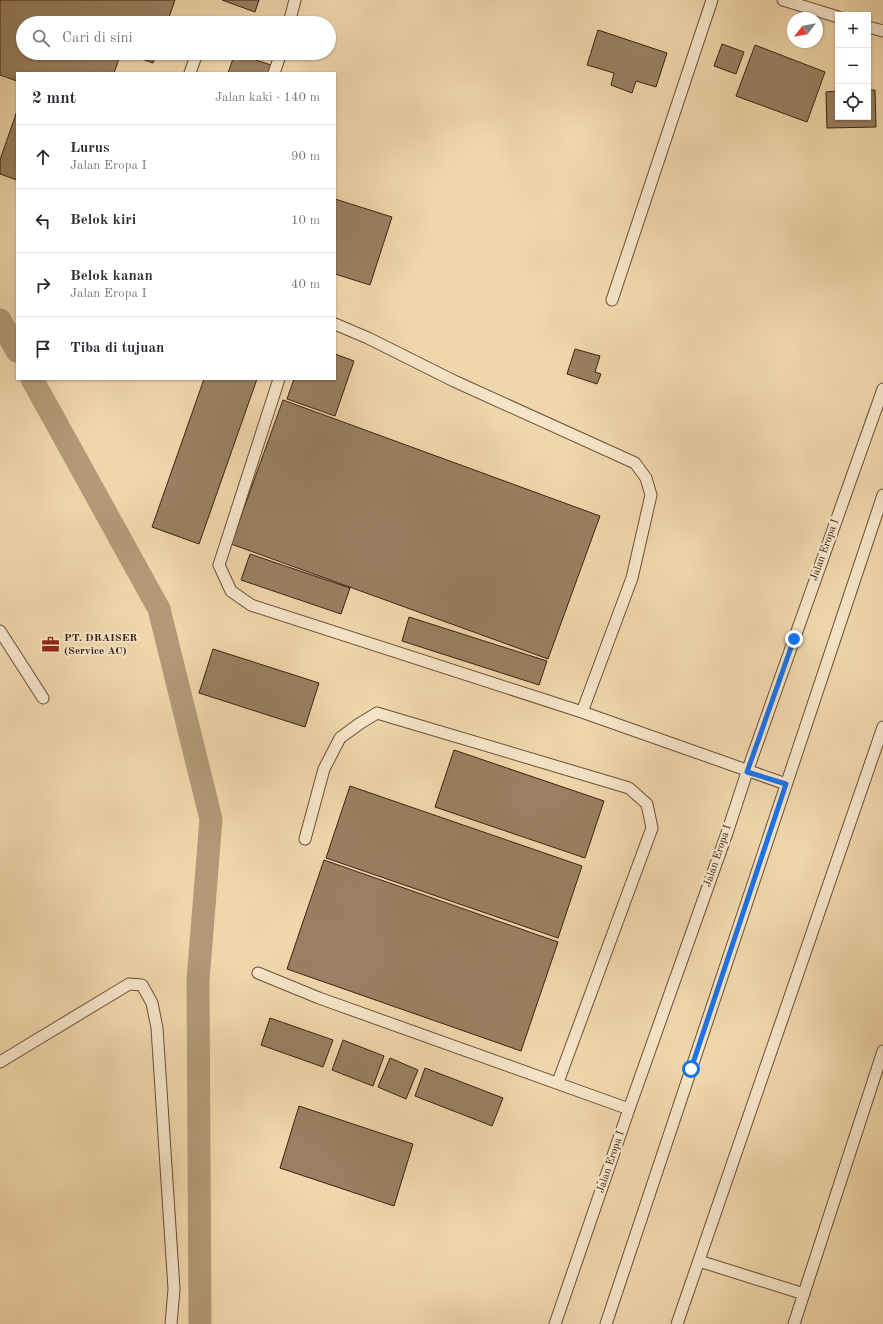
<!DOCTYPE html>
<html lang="id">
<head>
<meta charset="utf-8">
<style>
  :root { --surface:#fff; --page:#f7f7f7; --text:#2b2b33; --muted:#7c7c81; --line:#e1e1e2 }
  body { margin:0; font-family:"Old Standard TT",serif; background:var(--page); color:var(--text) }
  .controls { position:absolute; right:12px; top:12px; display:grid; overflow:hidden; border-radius:0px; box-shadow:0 1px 3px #0004 }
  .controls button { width:36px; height:36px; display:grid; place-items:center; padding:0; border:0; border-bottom:1px solid var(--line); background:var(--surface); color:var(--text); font:20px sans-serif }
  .compass { position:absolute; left:787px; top:12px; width:36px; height:36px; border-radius:50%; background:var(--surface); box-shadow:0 1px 3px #0004; rotate:239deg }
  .stop { position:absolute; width:12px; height:12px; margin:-9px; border:3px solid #1a73e8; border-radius:50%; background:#fff }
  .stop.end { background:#1a73e8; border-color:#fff; box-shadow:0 1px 4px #0008 }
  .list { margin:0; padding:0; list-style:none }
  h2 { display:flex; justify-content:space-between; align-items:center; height:52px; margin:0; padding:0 16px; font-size:17px }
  h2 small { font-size:13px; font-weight:400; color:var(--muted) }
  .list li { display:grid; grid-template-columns:26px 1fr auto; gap:12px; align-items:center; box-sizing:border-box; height:64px; padding:0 16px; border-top:1px solid var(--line) }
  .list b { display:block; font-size:15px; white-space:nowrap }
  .list p { margin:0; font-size:13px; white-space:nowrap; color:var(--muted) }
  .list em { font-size:13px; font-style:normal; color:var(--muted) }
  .icon { flex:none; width:22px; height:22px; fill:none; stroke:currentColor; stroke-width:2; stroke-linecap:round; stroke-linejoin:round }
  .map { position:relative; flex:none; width:883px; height:1324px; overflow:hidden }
  .search { position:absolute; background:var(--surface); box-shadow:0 1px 3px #0004; left:16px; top:16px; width:320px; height:44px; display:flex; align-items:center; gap:10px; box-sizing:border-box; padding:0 14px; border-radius:22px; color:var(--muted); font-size:15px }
  .panel { position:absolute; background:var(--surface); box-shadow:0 1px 3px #0004; left:16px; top:72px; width:320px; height:308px; border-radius:0px }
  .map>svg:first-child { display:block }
</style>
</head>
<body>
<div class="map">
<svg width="883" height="1324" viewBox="0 0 883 1324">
  <rect width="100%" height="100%" fill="#f0d6aa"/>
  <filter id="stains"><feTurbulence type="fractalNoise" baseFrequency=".005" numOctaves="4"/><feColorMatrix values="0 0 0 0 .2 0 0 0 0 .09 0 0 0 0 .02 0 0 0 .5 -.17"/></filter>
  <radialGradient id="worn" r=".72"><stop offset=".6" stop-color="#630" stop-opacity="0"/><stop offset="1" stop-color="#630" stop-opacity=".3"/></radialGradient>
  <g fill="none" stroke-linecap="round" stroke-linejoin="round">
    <path stroke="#b29977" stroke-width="23" d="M0,320L17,351
      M32,379L159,609L211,819L198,980L200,1324"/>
  </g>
  <path fill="#998062" stroke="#3a2214" d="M0,0H175L167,23H23V53H121L114,73H17V81L0,75Z
    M222,0H259L255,12Z
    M598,30L667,53L656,87L636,81L632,93L611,85L614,73L587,65Z
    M722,44L744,52L736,74L714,66Z
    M755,45L825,72L807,122L736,96Z
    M125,53H157L153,63Z
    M235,53L274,66L271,73H228Z
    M868,90H875L876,127L827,128L826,92L838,91V117H868Z
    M17,111V180L0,174V160Z
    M335,199L392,217L370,285L335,274Z
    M575,349L600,356L595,372L601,374L597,384L567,374Z
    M335,354L354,361L335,416L287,399L294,379H335Z
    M204,379H257L199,544L152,527Z
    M283,400L600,516L548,659L231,544Z
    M250,554L350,588L341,614L241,580Z
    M409,617L547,661L539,685L402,641Z
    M213,649L319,683L305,727L199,693Z
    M454,750L604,801L585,858L435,807Z
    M350,786L582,866L558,938L326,858Z
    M324,860L558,942L521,1051L287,969Z
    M270,1018L333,1040L323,1067L261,1045Z
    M343,1040L384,1056L373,1086L332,1070Z
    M390,1058L418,1070L406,1099L378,1087Z
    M425,1068L503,1098L492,1126L415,1096Z
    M299,1106L413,1144L394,1206L280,1168Z"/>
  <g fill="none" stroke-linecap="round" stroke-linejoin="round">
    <defs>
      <path id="lane" d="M783,0L838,17
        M289,23L295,0
        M868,27L883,31
        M190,73L197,53
        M274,73L281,53
        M612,300L712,0
        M335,324L368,338L454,381L635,463L646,478L651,495L632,578L582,712
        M279,379L219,565L231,591L251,605L582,712L786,784
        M0,631L43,698
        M305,839L324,769L340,738L359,724L377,713L629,788L647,804L652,828L558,1082
        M258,973L319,998L629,1109
        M0,1062L129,984L142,985L152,1003L157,1028L174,1289L171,1324
        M699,1261L804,1294
        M555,1324L629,1109L727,833L747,772L883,389
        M606,1324L883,495
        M677,1324L883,727
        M794,1324L883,1051"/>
    </defs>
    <use href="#lane" stroke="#684f3a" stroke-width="13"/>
    <use href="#lane" stroke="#f5e4c8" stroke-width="11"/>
  </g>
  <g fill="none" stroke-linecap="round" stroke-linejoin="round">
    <path stroke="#1a73e8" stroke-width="5" d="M691,1069L786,784L747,772L794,639"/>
  </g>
  <defs>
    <symbol id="office-bare" viewBox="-9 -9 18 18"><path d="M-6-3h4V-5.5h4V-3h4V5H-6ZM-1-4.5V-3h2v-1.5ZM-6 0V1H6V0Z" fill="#8f2418" stroke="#f5e4c8" stroke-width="2.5" paint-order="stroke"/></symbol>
  </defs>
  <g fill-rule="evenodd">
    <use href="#office-bare" x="38" y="632" width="25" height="25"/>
  </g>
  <g text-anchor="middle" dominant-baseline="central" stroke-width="4" stroke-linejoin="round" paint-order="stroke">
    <g font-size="11" fill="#3a2214" stroke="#f5e4c8">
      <text transform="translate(825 550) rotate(-70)">Jalan Eropa I</text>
      <text transform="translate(718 856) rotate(-71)">Jalan Eropa I</text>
      <text transform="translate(611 1162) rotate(-71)">Jalan Eropa I</text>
    </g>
    <g font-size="11" font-weight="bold" fill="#3a2214" stroke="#f5e4c8" text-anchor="start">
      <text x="64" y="638">PT. DRAISER<tspan x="64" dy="13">(Service AC)</tspan></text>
    </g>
  </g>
  <rect width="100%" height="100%" filter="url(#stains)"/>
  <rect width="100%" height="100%" fill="url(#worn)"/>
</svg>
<div class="controls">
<button>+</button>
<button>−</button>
<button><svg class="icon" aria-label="locate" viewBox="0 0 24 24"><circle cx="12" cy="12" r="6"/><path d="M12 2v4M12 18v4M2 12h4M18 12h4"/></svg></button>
</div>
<svg class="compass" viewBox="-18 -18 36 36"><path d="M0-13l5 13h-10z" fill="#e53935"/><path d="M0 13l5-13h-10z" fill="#7c7c81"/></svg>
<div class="stop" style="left:691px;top:1069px"></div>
<div class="stop end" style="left:794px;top:639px"></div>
<div class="search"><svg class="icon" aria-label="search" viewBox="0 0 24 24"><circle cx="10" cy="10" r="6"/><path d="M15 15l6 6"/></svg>Cari di sini</div>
<section class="panel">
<h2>2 mnt<small>Jalan kaki · 140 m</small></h2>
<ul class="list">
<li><svg class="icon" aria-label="ahead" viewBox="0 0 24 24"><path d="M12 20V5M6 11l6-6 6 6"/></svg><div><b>Lurus</b><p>Jalan Eropa I</p></div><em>90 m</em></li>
<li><svg class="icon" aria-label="left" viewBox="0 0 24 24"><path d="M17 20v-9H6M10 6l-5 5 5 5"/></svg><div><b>Belok kiri</b></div><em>10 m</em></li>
<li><svg class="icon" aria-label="right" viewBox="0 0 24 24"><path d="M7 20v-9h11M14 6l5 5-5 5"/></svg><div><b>Belok kanan</b><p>Jalan Eropa I</p></div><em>40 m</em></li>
<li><svg class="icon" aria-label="arrive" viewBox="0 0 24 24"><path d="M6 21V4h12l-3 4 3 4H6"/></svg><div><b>Tiba di tujuan</b></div></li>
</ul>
</section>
</div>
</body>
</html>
